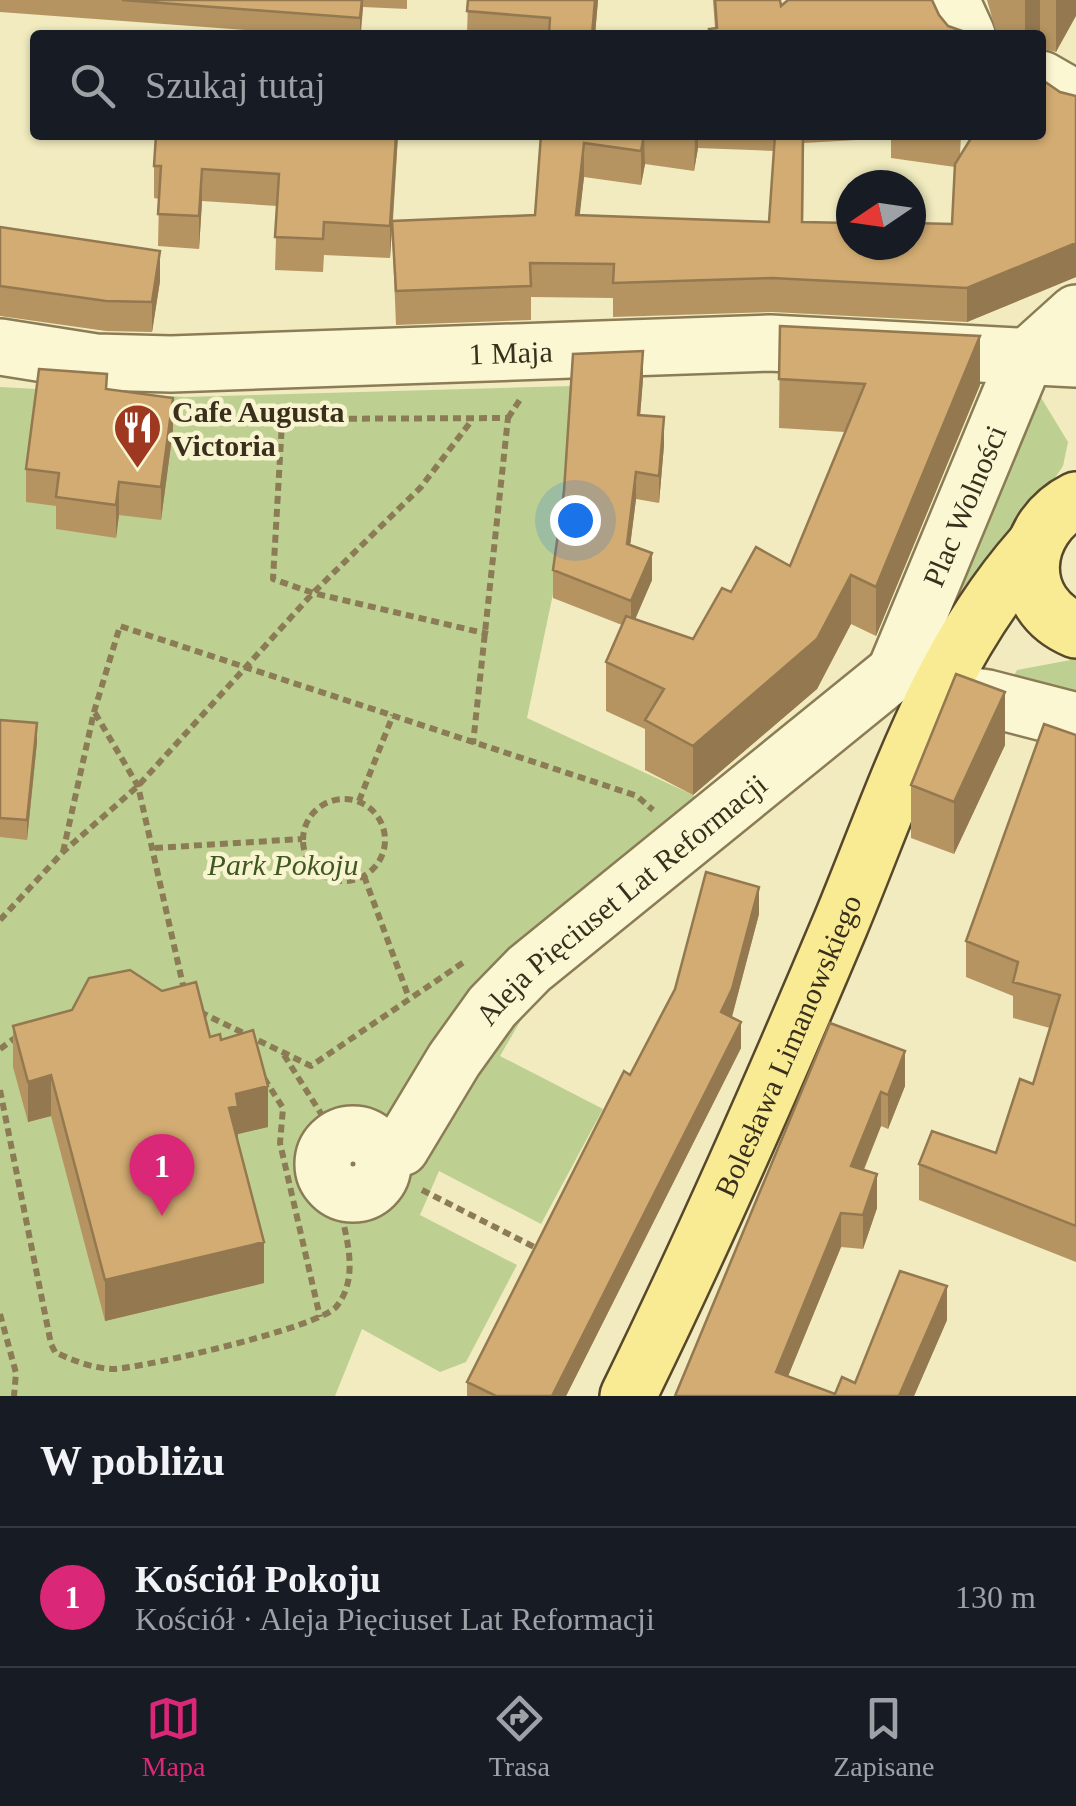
<!DOCTYPE html>
<html lang="pl">
<head>
<meta charset="utf-8">
<style>
  :root { --surface:#171b24; --page:#20242c; --text:#f1f3f6; --muted:#9ea1a6; --line:#363941; --accent:#db2777 }
  body { margin:0; font-family:"Times New Roman",serif; background:var(--page); color:var(--text) }
  .compass { position:absolute; left:836px; top:170px; width:90px; height:90px; border-radius:50%; background:var(--surface); box-shadow:0 2px 8px #0004; rotate:257deg }
  .you { position:absolute; left:575px; top:520px; width:35px; height:35px; margin:-25px; border:8px solid #fff; border-radius:50%; background:#1a73e8; box-shadow:0 0 0 15px #1a73e833 }
  .badge { display:grid; place-items:center; width:65px; height:65px; border-radius:50%; background:var(--accent); color:#fff; font-size:32px; font-weight:700 }
  .pin { position:absolute; translate:-50% -82px; filter:drop-shadow(0 2px 5px #0008) }
  .pin::after { content:''; position:absolute; top:52px; width:35px; height:30px; background:inherit; clip-path:polygon(0 0,100% 0,50% 100%) }
  .list { margin:0; padding:0; list-style:none }
  h2 { display:flex; justify-content:space-between; align-items:center; height:130px; margin:0; padding:0 40px; font-size:42px }
  h2 small { font-size:32px; font-weight:400; color:var(--muted) }
  .list li { display:grid; grid-template-columns:65px 1fr auto; gap:30px; align-items:center; box-sizing:border-box; height:140px; padding:0 40px; border-top:2px solid var(--line) }
  .list b { display:block; font-size:38px; white-space:nowrap }
  .list p { margin:0; font-size:32px; white-space:nowrap; color:var(--muted) }
  .list em { font-size:32px; font-style:normal; color:var(--muted) }
  .icon { flex:none; width:55px; height:55px; fill:none; stroke:currentColor; stroke-width:2; stroke-linecap:round; stroke-linejoin:round }
  .map { position:relative; flex:none; width:1076px; height:1396px; overflow:hidden }
  .search { position:absolute; background:var(--surface); box-shadow:0 2px 8px #0004; left:30px; right:30px; top:30px; height:110px; display:flex; align-items:center; gap:25px; box-sizing:border-box; padding:0 35px; border-radius:10px; color:var(--muted); font-size:38px }
  .sheet { height:270px; background:var(--surface) }
  nav { display:flex; justify-content:space-around; align-items:center; box-sizing:border-box; height:140px; border-top:2px solid var(--line); background:var(--surface); font-size:28px; color:var(--muted) }
  nav a { display:grid; justify-items:center; gap:5px }
  nav .on { color:var(--accent) }
  .map>svg:first-child { display:block }
</style>
</head>
<body>
<div class="map">
<svg width="1076" height="1396" viewBox="0 0 1076 1396">
  <rect width="100%" height="100%" fill="#f1ebbf"/>
  <path fill="#bdd092" d="M572,386L558,570L527,718L693,795L742,835L557,958L500,1056L603,1109L541,1224L439,1171L420,1215L517,1265L466,1362L440,1372L362,1329L335,1396H0V387L185,397Z
    M1037,391L1068,442L1063,466L972,602L932,631Z
    M1076,659V707L1012,679L1017,670Z"/>
  <g fill="none" stroke-linecap="round" stroke-linejoin="round">
    <defs>
      <g id="minor">
        <path d="M951,0L967,35"/>
        <path d="M1041,79L1076,99"/>
        <path id="s1" d="M0,347L95,362L171,364L770,343L1076,359"/>
        <path id="s2" d="M895,672L1025,359L1076,313"/>
        <path d="M934,690L987,698L1076,721"/>
        <circle cx="353" cy="1164" r="30"/>
        <path id="s3" d="M383,1154L401,1148L454,1060L492,1007L529,969L895,672"/>
      </g>
      <g id="major">
        <path d="M1076,500C1020,528 1013,604 1076,630"/>
        <path id="s4" d="M628,1396C704,1241 773,1084 840,925C895,793 936,657 1032,548"/>
      </g>
    </defs>
    <use href="#minor" stroke="#8b7c56" stroke-width="60"/>
    <use href="#major" stroke="#58482b" stroke-width="60"/>
    <path stroke="#8b7c56" stroke-width="6" stroke-dasharray="8 5" stroke-linecap="butt" d="M283,405L273,579L313,593L488,634
      M508,418L521,398
      M284,419L508,418L473,744
      M95,713L138,786L185,994
      M303 840a41 41 0 1 1 82 0a41 41 0 1 1-82 0Z
      M359,801L393,715
      M155,848L302,839
      M63,852L94,712L120,626L604,785L637,796L653,810
      M364,876L409,998
      M0,920L63,852L138,786L313,593L421,487L472,420
      M200,1012L311,1066L467,960
      M0,1049L19,1035
      M284,1055L337,1139
      M264,1078L283,1108L280,1143L320,1317
      M0,1090L51,1344L55,1352C71,1360 95,1369 114,1369C147,1367 317,1328 336,1307C364,1273 341,1225 336,1188
      M422,1190L540,1250
      M0,1314L16,1373L14,1396"/>
    <use href="#minor" stroke="#fbf7d3" stroke-width="55"/>
    <use href="#major" stroke="#f8eb93" stroke-width="55"/>
  </g>
  <path fill="#b59462" fill-rule="evenodd" d="M0,0H407V9L363,7L361,35H315L0,12Z
    M468,0H598L595,35H467Z
    M713,0H780L781,6L939,15L948,26L715,28Z
    M987,0H1076L1056,52L1041,48V35H997Z
    M1060,92L1076,96V277L967,322L772,312L613,317V298L531,297V320L396,325L392,226L390,258L324,255L323,272L275,270L277,206L202,201L199,249L158,246L159,199L154,198V166L398,135L393,221L535,215L541,135H961L960,155ZM891,138V158L955,167L952,224L803,222L804,143ZM698,148L774,151L769,222L579,215L584,177L641,185L645,164L694,171Z
    M0,227L160,281L152,332L106,331L0,316Z
    M780,326L980,385L876,636L851,624L817,689L693,795L645,770V729L606,711V662L622,625L553,598V570L643,379L640,415L664,445L659,503L636,499L630,545L652,580L635,619L693,639L731,592L790,566L845,432L779,428Z
    M173,430L161,520L119,515L116,538L56,529V506L26,502V469Z
    M0,720L37,742L27,840L0,837Z
    M1076,735V1262L919,1200V1164L996,1153L1033,1084L1050,1028L1013,1018V996L966,977V941Z
    M1005,745L954,854L911,838V785Z
    M759,914L732,1017L741,1048L566,1396H467V1382L630,1075Z
    M830,1023L905,1086L888,1129L881,1126L864,1170L877,1208L863,1249L841,1247L788,1376L835,1394L855,1383L947,1320L914,1396H675Z
    M13,1026L210,1037L221,1040L268,1127L238,1134V1146L264,1283L105,1321L51,1116L28,1122L13,1067Z"/>
  <path fill="#937850" d="M362,0L363,7L360,35V18Z
    M595,0H598L595,35H592Z
    M1025,0H1040V35H1025Z
    M1056,0H1076V16L1056,52Z
    M396,135H398L390,258V226Z
    M644,135L645,164L641,185V151Z
    M695,135H698V148L694,171Z
    M584,143V177L576,249V215Z
    M202,169V201L199,249V216Z
    M1076,243V277L967,322V288Z
    M160,251V281L152,332V302Z
    M980,336V385L876,636V587Z
    M643,351V379L638,442V415Z
    M173,398V430L161,520V487Z
    M664,417V445L659,503V476Z
    M636,472V499L627,571V544Z
    M119,482V515L116,538V505Z
    M652,553V580L631,629V601Z
    M851,575V624L817,689L693,795V746Z
    M1005,692V745L954,854V802Z
    M37,723V742L27,840V820Z
    M759,887V914L732,1016L721,1039V1012Z
    M741,1022V1048L566,1396H552Z
    M905,1051V1086L888,1129V1095Z
    M51,1075V1116L28,1122V1082Z
    M268,1086V1127L238,1134V1146L229,1108L236,1094Z
    M881,1092V1126L851,1200V1166Z
    M877,1174V1208L863,1249V1215Z
    M841,1213V1247L780,1396L776,1372Z
    M264,1242V1283L105,1321V1280Z
    M947,1286V1320L914,1396H899Z"/>
  <path fill="#d2ac72" stroke="#937850" stroke-width="2.5" d="M122,0H362L360,18Z
    M468,0H595L592,35H549L550,18L467,11Z
    M715,0H780L781,6L788,0H932L939,15L948,26L962,31V35H710L709,29L717,28Z
    M1041,79L1060,92L1076,96V243L967,288L772,278L613,283L614,264L530,263L531,286L396,291L392,221L535,215L541,135H644L641,151L584,143L576,215L769,222L775,135H803L802,222L851,223V245H911V223L952,224L955,164L973,135H1041Z
    M156,135H396L390,226L324,222L323,239L275,237L279,174L202,169L199,216L158,214L161,166H154Z
    M0,227L160,251L152,302L106,301L0,286Z
    M780,326L980,336L876,587L851,575L817,639L693,746L645,720L664,689L606,662L626,616L693,639L722,588L731,592L756,547L790,566L865,384L779,379Z
    M643,351L638,415L664,417L659,476L636,472L627,544L652,553L631,601L553,570L564,491L573,354Z
    M39,369L107,374L106,389L173,398L161,487L119,482L116,505L56,497L59,473L26,469Z
    M956,674L1005,692L954,802L911,785Z
    M0,720L37,723L27,820L0,818Z
    M1044,724L1076,735V1226L919,1164L932,1131L996,1153L1020,1079L1033,1084L1060,995L1013,982L1018,962L966,941Z
    M706,872L759,887L732,989L721,1012L741,1022L552,1396H496L467,1382L624,1071L630,1075L675,989Z
    M130,970L162,991L196,982L210,1037L220,1034L221,1040L253,1030L268,1086L236,1094L238,1106L229,1108L264,1242L105,1280L51,1075L28,1082L13,1026L72,1010L89,978Z
    M830,1023L905,1051L888,1095L881,1092L851,1166L877,1174L863,1215L841,1213L776,1372L835,1394L842,1377L855,1383L900,1271L947,1286L899,1396H675Z"/>
  <defs>
    <symbol id="restaurant-pin" viewBox="-11 -11 22 30"><path d="M0 17L-7.5 6A9.5 9.5 0 1 1 7.5 6Z" fill="#9e3821" stroke="#f8f4cf"/><path d="M-5-6h1v4h1v-4h1v4h1v-4h1v5L-1.5 .5V6h-2V.5L-5-1ZM5-6V6H3V1.5H1.5Q1.5-4 5-6Z" fill="#fff"/></symbol>
  </defs>
  <g fill-rule="evenodd">
    <use href="#restaurant-pin" x="110" y="400" width="55" height="75"/>
  </g>
  <g text-anchor="middle" dominant-baseline="central" stroke-width="9" stroke-linejoin="round" paint-order="stroke">
    <g font-size="30" fill="#392f1c" stroke="#f8f4cf">
      <text stroke="none"><textPath href="#s1" startOffset="512">1 Maja</textPath></text>
      <text stroke="none"><textPath href="#s2" startOffset="180">Plac Wolności</textPath></text>
      <text stroke="none"><textPath href="#s3" startOffset="355">Aleja Pięciuset Lat Reformacji</textPath></text>
      <text stroke="none"><textPath href="#s4" startOffset="385">Bolesława Limanowskiego</textPath></text>
    </g>
    <g font-size="30" font-weight="bold" fill="#392f1c" stroke="#f8f4cf" text-anchor="start">
      <text x="172" y="411">Cafe Augusta<tspan x="172" dy="34">Victoria</tspan></text>
    </g>
    <g font-size="30" font-style="italic" fill="#3f5721" stroke="#f8f4cf">
      <text x="283" y="864">Park Pokoju</text>
    </g>
  </g>
</svg>
<svg class="compass" viewBox="-18 -18 36 36"><path d="M0-13l5 13h-10z" fill="#e53935"/><path d="M0 13l5-13h-10z" fill="#9ea1a6"/></svg>
<div class="you"></div>
<div class="pin badge" style="left:162px;top:1216px">1</div>
<div class="search"><svg class="icon" aria-label="search" viewBox="0 0 24 24"><circle cx="10" cy="10" r="6"/><path d="M15 15l6 6"/></svg>Szukaj tutaj</div>
</div>
<section class="sheet">
<h2>W pobliżu<small></small></h2>
<ul class="list">
<li><span class="badge">1</span><div><b>Kościół Pokoju</b><p>Kościół · Aleja Pięciuset Lat Reformacji</p></div><em>130 m</em></li>
</ul>
</section>
<nav>
<a class="on"><svg class="icon" aria-label="map" viewBox="0 0 24 24"><path d="M3 6l6-2 6 2 6-2v14l-6 2-6-2-6 2zM9 4v14M15 6v14"/></svg>Mapa</a>
<a><svg class="icon" aria-label="directions" viewBox="0 0 24 24"><path d="M12 3l9 9-9 9-9-9zM9 14v-3h6M13 9l2 2-2 2"/></svg>Trasa</a>
<a><svg class="icon" aria-label="saved" viewBox="0 0 24 24"><path d="M7 4h10v16l-5-4-5 4z"/></svg>Zapisane</a>
</nav>
</body>
</html>
